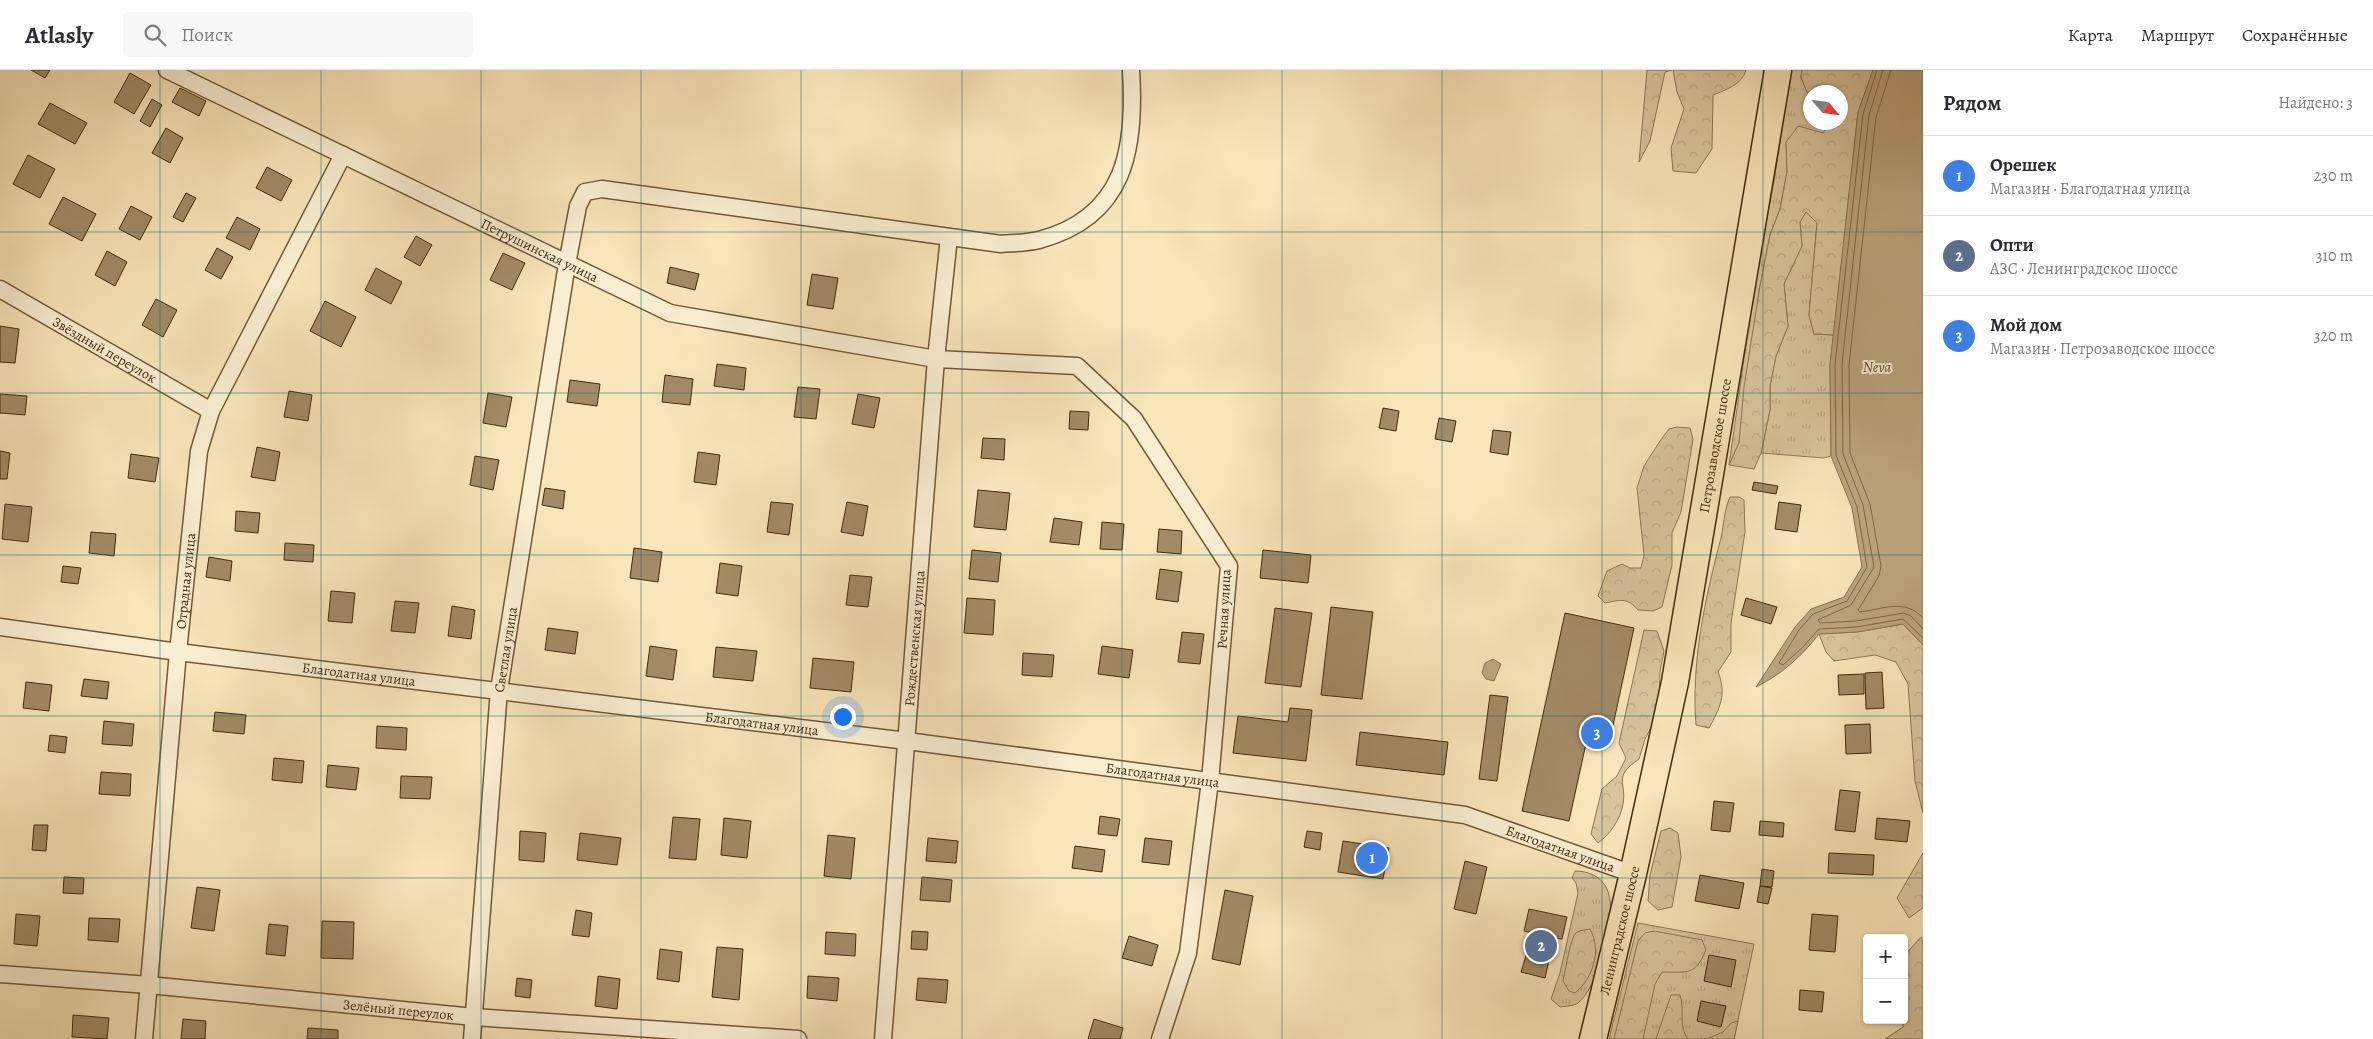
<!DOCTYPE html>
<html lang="ru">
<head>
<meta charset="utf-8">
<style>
  :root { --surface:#fff; --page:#f7f7f7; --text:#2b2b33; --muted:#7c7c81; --line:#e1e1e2; --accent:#8f2418 }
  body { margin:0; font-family:Alegreya,serif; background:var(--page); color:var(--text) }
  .controls { position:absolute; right:15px; bottom:15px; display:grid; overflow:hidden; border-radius:5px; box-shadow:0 1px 4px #0004 }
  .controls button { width:45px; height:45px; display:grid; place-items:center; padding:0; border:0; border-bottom:1px solid var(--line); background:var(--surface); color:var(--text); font:25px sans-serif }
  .compass { position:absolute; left:1803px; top:15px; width:45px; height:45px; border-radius:50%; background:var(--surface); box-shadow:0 1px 4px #0004; rotate:118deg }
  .you { position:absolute; left:842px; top:646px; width:18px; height:18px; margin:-12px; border:4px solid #fff; border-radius:50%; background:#1a73e8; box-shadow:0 0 0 8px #1a73e833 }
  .badge { display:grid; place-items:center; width:32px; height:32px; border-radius:50%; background:var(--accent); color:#fff; font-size:16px; font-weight:700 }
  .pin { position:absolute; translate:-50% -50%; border:2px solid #fff; box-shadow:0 1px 5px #0006 }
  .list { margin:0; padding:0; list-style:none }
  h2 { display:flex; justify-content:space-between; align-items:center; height:65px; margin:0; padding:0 20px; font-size:21px }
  h2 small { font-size:16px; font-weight:400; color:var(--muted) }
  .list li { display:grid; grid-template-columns:32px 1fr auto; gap:15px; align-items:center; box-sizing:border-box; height:80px; padding:0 20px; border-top:1px solid var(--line) }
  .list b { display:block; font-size:19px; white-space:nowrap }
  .list p { margin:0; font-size:16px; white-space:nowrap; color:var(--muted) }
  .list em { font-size:16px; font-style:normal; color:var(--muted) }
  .icon { flex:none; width:28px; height:28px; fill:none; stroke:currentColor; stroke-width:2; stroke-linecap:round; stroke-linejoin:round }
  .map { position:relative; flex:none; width:1923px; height:969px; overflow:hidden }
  header { display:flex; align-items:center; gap:30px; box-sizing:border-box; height:70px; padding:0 25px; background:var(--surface); border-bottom:1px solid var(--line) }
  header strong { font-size:24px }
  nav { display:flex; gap:28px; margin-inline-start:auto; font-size:18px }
  .search { width:350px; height:45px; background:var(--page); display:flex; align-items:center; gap:12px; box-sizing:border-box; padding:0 18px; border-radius:5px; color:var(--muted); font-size:19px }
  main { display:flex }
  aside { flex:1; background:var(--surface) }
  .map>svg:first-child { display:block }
</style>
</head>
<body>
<header>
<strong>Atlasly</strong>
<div class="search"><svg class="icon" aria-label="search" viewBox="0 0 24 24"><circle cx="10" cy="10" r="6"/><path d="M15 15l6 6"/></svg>Поиск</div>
<nav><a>Карта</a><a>Маршрут</a><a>Сохранённые</a></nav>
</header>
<main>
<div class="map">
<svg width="1923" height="969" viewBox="0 0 1923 969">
  <defs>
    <pattern id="grass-tufts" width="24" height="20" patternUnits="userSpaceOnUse" patternTransform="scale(1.25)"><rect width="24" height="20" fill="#d9c59c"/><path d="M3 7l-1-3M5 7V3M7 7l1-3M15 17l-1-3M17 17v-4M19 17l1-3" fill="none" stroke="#bba985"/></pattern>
    <pattern id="forest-crowns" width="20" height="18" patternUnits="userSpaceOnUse" patternTransform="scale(1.25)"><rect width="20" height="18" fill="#d9c59c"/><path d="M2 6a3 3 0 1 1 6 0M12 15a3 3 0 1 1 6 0" fill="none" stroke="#bba985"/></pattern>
  </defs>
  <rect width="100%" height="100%" fill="#f8e5b9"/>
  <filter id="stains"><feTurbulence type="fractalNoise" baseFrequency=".004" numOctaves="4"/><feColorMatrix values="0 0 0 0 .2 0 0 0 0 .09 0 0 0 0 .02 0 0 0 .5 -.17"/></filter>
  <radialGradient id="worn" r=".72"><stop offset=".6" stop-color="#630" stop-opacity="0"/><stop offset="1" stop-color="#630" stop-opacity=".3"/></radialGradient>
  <path fill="url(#grass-tufts)" stroke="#8e7854" d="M1791,0H1802L1801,8L1807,22H1811L1810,52L1829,53L1823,63L1786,72L1787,102L1780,139L1770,165L1760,216L1739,373L1729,395L1754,218L1774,111Z
    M1806,141L1817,153L1809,245L1814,264L1834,265L1830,294L1831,386L1824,388L1761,383L1770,340V316L1776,286L1788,256L1784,214L1802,176L1800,152Z
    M1575,801C1588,801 1601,806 1607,819C1611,827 1612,847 1612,857C1611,873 1592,923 1578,933C1574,936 1566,936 1560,937L1551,929L1560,903L1578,823L1576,813L1572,808Z
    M1638,853L1754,874L1734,969H1609Z"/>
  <path fill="url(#forest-crowns)" stroke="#8e7854" d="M1647,0H1672L1665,2L1650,71L1639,92Z
    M1673,0H1746C1742,15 1725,20 1713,25L1712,79L1696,103L1673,101L1671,78L1684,39L1677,22Z
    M1802,0H1873L1858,42L1834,265L1814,264L1809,245L1817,153L1806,142L1800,152L1802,176L1784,214L1788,256L1776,286L1770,316V340L1761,383L1754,399L1729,395L1739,373L1744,317L1760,216L1770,165L1780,139L1787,102L1786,72L1798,56L1823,63L1829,53L1840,52V22H1807L1801,7Z
    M1677,357L1690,358L1693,369L1681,442L1672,463V495L1662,537L1653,541L1638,540C1627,527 1620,530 1605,533L1598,526L1607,501L1622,494L1630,498H1641L1644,485L1637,418L1644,396L1660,371L1669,359Z
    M1730,427H1739L1744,430L1745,462L1731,553V582L1718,602C1727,624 1720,638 1709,658L1696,655C1691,592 1705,529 1721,468C1724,454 1724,440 1730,427Z
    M1903,554L1923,575V743L1915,711L1908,614L1896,592L1875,585L1834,591L1826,582L1819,564L1857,562Z
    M1644,560L1657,561L1664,581L1660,601L1659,637L1656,648L1645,669L1639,689C1612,708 1627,711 1623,734C1621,748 1610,765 1598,773L1591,764L1602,719L1617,706L1626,688L1619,673Z
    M1670,758L1678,763L1681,787L1672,837L1658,840L1648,831L1650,805L1661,761Z
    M1923,783V838L1909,848L1897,828Z
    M1590,859C1602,881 1593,908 1575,923L1569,921L1563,911C1565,902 1570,871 1575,864C1578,860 1586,860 1590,859Z
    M1654,861L1702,870L1706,880C1695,906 1688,902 1662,902L1655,914L1643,969H1614L1638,871L1645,863Z
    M1920,868H1923V969H1885L1903,957L1904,886Z
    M1671,925H1680C1685,940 1678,957 1688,969H1656Z
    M1738,951L1734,969H1707L1723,962L1731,953Z"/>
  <path fill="#bba57e" stroke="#8b7450" d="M1873,0H1923V575L1903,554L1857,562L1819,564C1801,587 1782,604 1756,617L1795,557L1811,539L1844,527L1862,497L1852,438L1831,386L1830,294L1858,42Z
    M1493,589L1501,594L1494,611L1486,609L1482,603L1485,593Z"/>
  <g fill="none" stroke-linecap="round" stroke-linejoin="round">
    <path stroke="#806845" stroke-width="1" d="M1877,0L1863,44L1835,294L1836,385L1857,437L1867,497L1847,531L1813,544L1799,560L1779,593L1783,595L1803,577L1819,559L1856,557L1903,549L1923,568
      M1883,0L1869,45L1842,294L1843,384L1863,435L1874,497L1851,535L1818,550L1820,553L1856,551L1904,543L1911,546L1923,559
      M1891,0L1876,47L1849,295L1850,383L1870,434L1881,496L1879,506L1858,540L1860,542C1884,539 1905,528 1923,548"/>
  </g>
  <path fill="#a28b66" stroke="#442a0c" d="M31,0H50L45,8Z
    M130,3L151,15L134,44L114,32Z
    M180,18L206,31L199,46L172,32Z
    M152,29L162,35L150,57L140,51Z
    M50,33L87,53L75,74L38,54Z
    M166,58L183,68L170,93L152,83Z
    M28,85L55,99L40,128L13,114Z
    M267,97L292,110L281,131L256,118Z
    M186,123L196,128L183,152L173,147Z
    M63,127L96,144L82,171L49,154Z
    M131,136L152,147L140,170L119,159Z
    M237,147L260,159L250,180L226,168Z
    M416,166L432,175L420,196L404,187Z
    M217,178L233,187L221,209L205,200Z
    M107,181L127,192L115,216L95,205Z
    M503,183L525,193L512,220L490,210Z
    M670,197L699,204L695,220L667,213Z
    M376,198L402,212L391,234L365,220Z
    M812,204L838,208L833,239L807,235Z
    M156,229L177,240L163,267L142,255Z
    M325,231L356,247L341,277L310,261Z
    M0,256L19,259L15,293L0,292Z
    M717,294L746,298L744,320L714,316Z
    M665,305L693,309L690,335L662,332Z
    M570,310L600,314L597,336L567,332Z
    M798,317L820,319L816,349L794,347Z
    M289,321L312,325L308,351L284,347Z
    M488,323L512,327L506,357L483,353Z
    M0,324L27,326L25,345L0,343Z
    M858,324L880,328L874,358L852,354Z
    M1383,338L1399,341L1396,361L1379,358Z
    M1070,341L1089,342L1088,360L1069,359Z
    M1439,348L1456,351L1452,372L1435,369Z
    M1493,360L1511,362L1508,385L1490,382Z
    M983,368L1005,369L1004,390L981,388Z
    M257,377L280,382L275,411L251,407Z
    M0,381L10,383L7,409H0Z
    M698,382L720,385L716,415L694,412Z
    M131,384L159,388L155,412L128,408Z
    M475,386L499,390L493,420L470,415Z
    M1754,412L1778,416L1776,424L1752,420Z
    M545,418L565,421L563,439L542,435Z
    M978,420L1010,423L1006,460L974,457Z
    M771,432L793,434L789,465L767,462Z
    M847,432L868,436L863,466L841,462Z
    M1779,432L1801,435L1797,462L1775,459Z
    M5,434L32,437L28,472L2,469Z
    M236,441L260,443L258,463L235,461Z
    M1054,448L1082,452L1079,475L1050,472Z
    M1102,452L1124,454L1122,480L1100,479Z
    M1159,459L1182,461L1181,484L1157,482Z
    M91,462L116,464L114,486L89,483Z
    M285,473L314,475L313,492L284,490Z
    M634,478L662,482L658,512L630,508Z
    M972,480L1001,483L998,512L969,509Z
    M1263,480L1311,485L1308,513L1260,508Z
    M209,487L232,491L230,511L206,507Z
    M720,493L742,496L738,526L716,523Z
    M63,496L81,498L78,514L61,512Z
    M1160,499L1182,502L1178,532L1156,529Z
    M850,505L872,507L868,537L846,535Z
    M331,521L355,523L352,553L328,551Z
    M967,528L995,530L993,565L964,563Z
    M1746,528L1777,537L1771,554L1741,545Z
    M395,531L419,533L415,563L391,561Z
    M452,536L475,540L471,569L448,566Z
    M1331,537L1373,542L1362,629L1321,625Z
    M1275,538L1312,543L1301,617L1265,613Z
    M1565,543L1634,558L1609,674L1587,669L1569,751L1522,741Z
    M548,558L578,562L575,584L545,580Z
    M1182,562L1204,564L1200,594L1178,592Z
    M650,576L677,580L673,610L646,606Z
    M1102,576L1133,580L1129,608L1098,604Z
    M716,577L757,581L753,611L713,607Z
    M1023,583L1054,585L1052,607L1022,605Z
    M813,588L854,592L851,622L810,618Z
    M1882,602L1884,638L1866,639L1865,603Z
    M1864,604V624L1839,625L1838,605Z
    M84,609L109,612L107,629L81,626Z
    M26,612L52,615L49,641L23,638Z
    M1490,625L1508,627L1497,711L1479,709Z
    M1290,638L1312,640L1306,691L1233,683L1238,646L1288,652Z
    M215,642L246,645L244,664L213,661Z
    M104,651L134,654L132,676L102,674Z
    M1870,654L1871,683L1846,684L1845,655Z
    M377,656L407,658L406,680L376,678Z
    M1360,662L1448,672L1444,705L1356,695Z
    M50,665L67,667L65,683L48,681Z
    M274,688L304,691L302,713L272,710Z
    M328,695L359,698L356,720L326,717Z
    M101,702L131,704L130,726L99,724Z
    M401,706L432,707L430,729L400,728Z
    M1840,720L1860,722L1855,762L1835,760Z
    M1714,731L1734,733L1730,762L1711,760Z
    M1100,746L1120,749L1117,766L1098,764Z
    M673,747L700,749L696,790L669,788Z
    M724,748L751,751L747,788L721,785Z
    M1877,748L1910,751L1907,772L1875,769Z
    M1760,751L1784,753L1783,767L1759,765Z
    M34,755H48L46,781L32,780Z
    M520,761L546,763L544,792L519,790Z
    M1307,761L1322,763L1320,780L1304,777Z
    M580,763L621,768L617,795L577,790Z
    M828,765L855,768L851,809L824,806Z
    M928,768L958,771L956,793L926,791Z
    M1145,768L1172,771L1169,795L1142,792Z
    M1343,771L1389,778L1383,809L1338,802Z
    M1075,776L1105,780L1102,802L1072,798Z
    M1829,783L1874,785L1873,805L1828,803Z
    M1465,791L1487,797L1476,844L1454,839Z
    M1762,799L1774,801L1772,817L1760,816Z
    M1700,805L1744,813L1739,839L1695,831Z
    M64,807L84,808L83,824L63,823Z
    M922,807L952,810L950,832L920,830Z
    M1760,816L1772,818L1768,834L1757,832Z
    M197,817L220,820L214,861L191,858Z
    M1225,820L1253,826L1240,895L1212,889Z
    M1529,839L1567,847L1562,869L1554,868L1545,908L1521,902L1533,863L1524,861Z
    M576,840L592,843L589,867L572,865Z
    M16,844L40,846L37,876L14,874Z
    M1812,844L1838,846L1835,882L1809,880Z
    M89,848L120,849L118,872L88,870Z
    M322,851L354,852L353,889L321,888Z
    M269,854L288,856L285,886L266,884Z
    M912,861L928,862L927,880L911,879Z
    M826,862L856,864L855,886L825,884Z
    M1129,866L1158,875L1152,896L1122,888Z
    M717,877L743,879L739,930L712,927Z
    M660,879L682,882L679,912L657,909Z
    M1709,885L1736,890L1731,917L1704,911Z
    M598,906L620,909L617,939L595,936Z
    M808,906L839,908L837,931L807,928Z
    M517,908L532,910L530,928L515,926Z
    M918,908L948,910L946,933L916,930Z
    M1800,920L1824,922L1822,942L1799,940Z
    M1701,931L1726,936L1721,957L1697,951Z
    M73,945L109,948L107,969L72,967Z
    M183,949L206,951L205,969H181Z
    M1094,949L1123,958L1120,969H1088Z
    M308,958L338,960V969H307Z"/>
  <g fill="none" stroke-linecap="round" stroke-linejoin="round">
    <defs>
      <g id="street">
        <path id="s1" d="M167,0L670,243L936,289L1077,296L1134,349L1229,496L1210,711L1188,883L1160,969"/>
        <path id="s2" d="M0,219L211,341"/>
        <path id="s3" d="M0,557L178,582L907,671L1465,745L1633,804"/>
        <path id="s4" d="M0,904L149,915L474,947L798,969"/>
        <path id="s5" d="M144,969L178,582L199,381L211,341L343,85"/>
        <path id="s6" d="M472,969L499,620L567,194L578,136L585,122L602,119L1001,174C1013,173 1027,173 1039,170C1126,147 1136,78 1131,0"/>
        <path id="s7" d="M883,969L936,289L949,167"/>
      </g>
      <g id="primary">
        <path id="s8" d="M1593,969L1633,804L1675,612L1778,0"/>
      </g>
    </defs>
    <use href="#street" stroke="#715937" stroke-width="19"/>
    <use href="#primary" stroke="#442a0c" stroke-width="29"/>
    <use href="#street" stroke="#faeed2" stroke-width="16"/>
    <use href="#primary" stroke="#f8e5b9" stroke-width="26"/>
  </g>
  <path fill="none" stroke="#0f766e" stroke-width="1" stroke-opacity="0.55" d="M160,0V969M321,0V969M481,0V969M641,0V969M801,0V969M962,0V969M1122,0V969M1282,0V969M1442,0V969M1602,0V969M1763,0V969M0,162H1923M0,323H1923M0,485H1923M0,646H1923M0,808H1923"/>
  <g text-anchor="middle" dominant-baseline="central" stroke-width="4" stroke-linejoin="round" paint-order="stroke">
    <g font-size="14" fill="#442a0c" stroke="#faeed2">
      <text stroke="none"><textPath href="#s1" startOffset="414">Петрушинская улица</textPath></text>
      <text stroke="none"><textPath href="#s2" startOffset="121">Звёздный переулок</textPath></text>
      <text stroke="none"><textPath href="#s8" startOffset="606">Петрозаводское шоссе</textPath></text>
      <text stroke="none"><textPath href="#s5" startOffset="460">Отрадная улица</textPath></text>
      <text transform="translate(1224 539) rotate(-87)">Речная улица</text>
      <text stroke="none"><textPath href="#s7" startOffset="402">Рождественская улица</textPath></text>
      <text stroke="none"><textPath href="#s6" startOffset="391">Светлая улица</textPath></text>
      <text stroke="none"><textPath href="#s3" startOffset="362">Благодатная улица</textPath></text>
      <text stroke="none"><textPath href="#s3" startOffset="768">Благодатная улица</textPath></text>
      <text stroke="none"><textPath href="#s3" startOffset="1172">Благодатная улица</textPath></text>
      <text stroke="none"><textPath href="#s3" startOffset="1578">Благодатная улица</textPath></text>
      <text stroke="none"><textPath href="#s8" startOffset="112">Ленинградское шоссе</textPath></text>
      <text stroke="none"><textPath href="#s4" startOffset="400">Зелёный переулок</textPath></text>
    </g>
    <g font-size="15" font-style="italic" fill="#684f2e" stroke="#faeed2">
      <text x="1877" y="297">Neva</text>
    </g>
  </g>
  <rect width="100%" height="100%" filter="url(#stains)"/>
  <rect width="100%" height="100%" fill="url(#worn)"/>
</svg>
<div class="controls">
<button>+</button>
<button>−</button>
</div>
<svg class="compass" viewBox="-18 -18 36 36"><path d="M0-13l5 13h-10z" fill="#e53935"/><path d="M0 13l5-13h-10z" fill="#7c7c81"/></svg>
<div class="you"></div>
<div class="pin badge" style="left:1372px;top:788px;background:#3f7fe0">1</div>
<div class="pin badge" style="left:1541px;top:876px;background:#5c6f8a">2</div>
<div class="pin badge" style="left:1597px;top:663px;background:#3f7fe0">3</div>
</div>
<aside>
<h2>Рядом<small>Найдено: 3</small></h2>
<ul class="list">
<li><span class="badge" style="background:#3f7fe0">1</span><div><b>Орешек</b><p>Магазин · Благодатная улица</p></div><em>230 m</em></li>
<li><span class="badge" style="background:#5c6f8a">2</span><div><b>Опти</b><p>АЗС · Ленинградское шоссе</p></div><em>310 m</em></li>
<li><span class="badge" style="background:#3f7fe0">3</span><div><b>Мой дом</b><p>Магазин · Петрозаводское шоссе</p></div><em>320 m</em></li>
</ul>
</aside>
</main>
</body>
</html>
